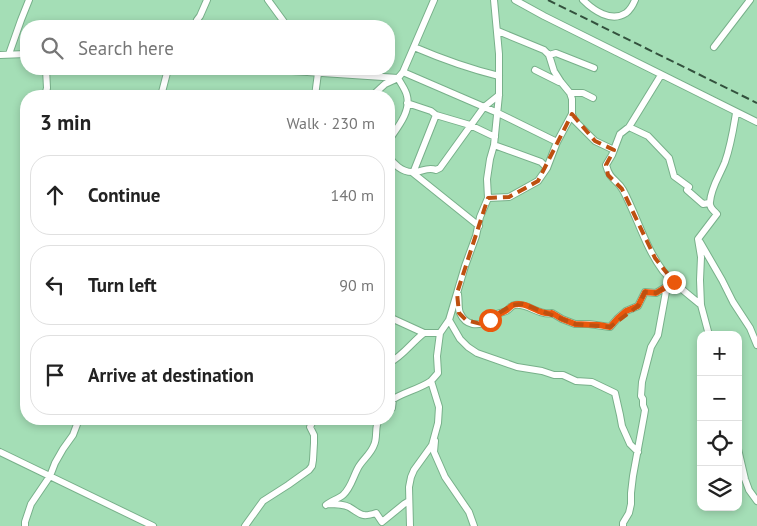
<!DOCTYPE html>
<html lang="en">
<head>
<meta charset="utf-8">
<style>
  :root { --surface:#fff; --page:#f6f6f6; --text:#222; --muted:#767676; --line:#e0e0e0 }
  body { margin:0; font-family:"PT Sans",sans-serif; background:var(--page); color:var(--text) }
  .controls { position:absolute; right:15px; bottom:15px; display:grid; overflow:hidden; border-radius:10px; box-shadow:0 2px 8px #0003 }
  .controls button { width:45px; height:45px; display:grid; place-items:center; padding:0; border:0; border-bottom:1px solid var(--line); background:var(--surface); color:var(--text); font:25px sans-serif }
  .stop { position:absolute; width:15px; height:15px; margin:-11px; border:4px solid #ea580c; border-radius:50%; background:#fff }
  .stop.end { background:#ea580c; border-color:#fff; box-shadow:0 1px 5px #0008 }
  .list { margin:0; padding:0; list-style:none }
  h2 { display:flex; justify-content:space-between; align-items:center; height:65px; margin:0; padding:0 20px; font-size:21px }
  h2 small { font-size:16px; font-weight:400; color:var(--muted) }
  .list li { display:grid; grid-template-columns:32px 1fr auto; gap:15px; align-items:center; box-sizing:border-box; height:80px; margin:0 10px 10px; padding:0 10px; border:1px solid var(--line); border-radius:20px }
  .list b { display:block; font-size:19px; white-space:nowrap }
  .list em { font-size:16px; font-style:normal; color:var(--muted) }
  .icon { flex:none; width:28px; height:28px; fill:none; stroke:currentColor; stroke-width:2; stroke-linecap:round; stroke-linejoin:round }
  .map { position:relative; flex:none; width:757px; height:526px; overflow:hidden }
  .search { position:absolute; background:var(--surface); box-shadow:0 2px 8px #0003; left:20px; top:20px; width:375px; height:55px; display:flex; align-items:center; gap:12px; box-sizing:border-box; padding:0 18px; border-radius:20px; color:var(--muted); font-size:19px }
  .panel { position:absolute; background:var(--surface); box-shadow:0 2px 8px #0003; left:20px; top:90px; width:375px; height:335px; border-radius:20px }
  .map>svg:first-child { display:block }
</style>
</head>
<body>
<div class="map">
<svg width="757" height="526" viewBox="0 0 757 526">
  <rect width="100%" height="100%" fill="#a4deb6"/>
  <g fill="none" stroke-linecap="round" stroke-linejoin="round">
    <defs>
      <path id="street" d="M268,0L287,26
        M515,0L544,16L757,122
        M583,0C593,10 611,23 626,13C630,10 633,5 635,0
        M197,20L200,16L207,0
        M498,31L544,50L549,55L554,71L561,82L570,93L572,99V114L574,120L595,141L614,150
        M414,47C442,59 470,69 499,76
        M714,47L750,0
        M9,54L21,20L29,0
        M0,55L26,54
        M549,55L556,53L594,68
        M262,69L398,78
        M535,70L559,82
        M403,72L498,113L557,142
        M570,93H583L593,98
        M45,96L47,88L46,69
        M161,96L168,69
        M315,96L318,73L316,70
        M372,96L385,84L398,78L403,72L434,0
        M407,103L431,111L436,115L470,125L495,137
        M436,115L413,173L479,226
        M629,127L661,75
        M389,140C397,128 411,112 407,96C406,90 401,84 398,78
        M494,145L541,162L547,168
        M389,156C393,164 402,172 412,172C421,173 427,166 436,170L440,168L484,107L499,95
        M488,198L509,197L538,181L547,168L557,142L572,114
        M700,242L722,280L733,302L750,328L757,345
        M458,294C459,300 458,309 460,313C466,326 478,327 489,320C491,319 493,316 495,315C498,313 502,313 506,311C510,309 511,305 515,305C528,303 539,316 552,313L562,319L575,324H589L610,327L618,318L626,311L638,306L645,292L656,293L674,282
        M701,305C688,294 674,284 663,271C645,247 637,216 623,190C617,179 610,181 606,165L612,155L620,134L629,127L648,136L669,158L674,176L689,187L687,190L703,204L709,203
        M389,317L424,333H440
        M449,320L460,339L468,347L477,353L517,367L542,371L554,375H563L576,381L592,382L615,393L620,415L622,426L630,444L638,452
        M709,335L701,305L700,280L701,257L698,239L717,214C713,210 709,207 710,202C711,187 720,175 725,162C731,145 733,131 736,113
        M389,363C403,356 412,342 424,333
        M389,402C400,393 418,390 431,381
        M389,410L392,408L393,399
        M435,441L434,452L445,477L469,512L474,526
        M738,449L745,479L749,490L757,501
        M0,452L153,526
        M328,504C335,504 343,504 349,507C361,514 361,518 376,513L382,522L404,504L409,501
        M326,505C331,501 338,499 343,495C351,488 353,477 358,468C362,460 371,454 374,445C378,437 374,428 379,419
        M25,526V522L31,504L50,476L55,463L63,449L73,435L79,419
        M245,526L263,501L288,485L309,470L312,466L313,460L314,443V435L310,427L314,419
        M410,526L409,487L411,477L414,470L432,445L438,423L439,407L431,381L438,373L437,356L440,333L449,320L465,266L476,236L480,217L488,198L487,179L490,159L494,145L499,95V54L494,0
        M623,526V523L629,513L631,504V493L633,476L644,416L645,410L643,405V399L641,396L642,382L651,347L658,335L667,286"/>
    </defs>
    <use href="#street" stroke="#78b08a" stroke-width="8"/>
    <use href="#street" stroke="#fff" stroke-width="6"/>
    <path stroke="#33513d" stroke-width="2" stroke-dasharray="8 4" stroke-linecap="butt" d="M548,0L757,103"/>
  </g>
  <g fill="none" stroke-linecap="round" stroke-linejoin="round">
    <path stroke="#ea580c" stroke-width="6" d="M490,320C497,313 501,314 507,310C509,308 511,306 513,305C527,300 538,316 552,313L562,319L575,324L599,325L610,327L618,318L626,311L638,306L645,292L656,293L674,282"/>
  </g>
  <path fill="none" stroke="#be5010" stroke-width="4" stroke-dasharray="10 6" stroke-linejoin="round" d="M572,114L595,141L614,150L606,165L608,175L622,189L655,258L674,282L656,293L645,292L638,306L610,327L575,324L523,304L512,305L481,324L466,320L459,313L457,293L488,198L509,197L538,181Z"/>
</svg>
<div class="controls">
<button>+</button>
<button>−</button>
<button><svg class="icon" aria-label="locate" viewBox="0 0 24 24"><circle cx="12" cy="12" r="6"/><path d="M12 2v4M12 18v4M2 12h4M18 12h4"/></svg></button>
<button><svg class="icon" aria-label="layers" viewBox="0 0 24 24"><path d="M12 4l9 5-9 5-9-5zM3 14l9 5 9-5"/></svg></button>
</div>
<div class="stop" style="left:490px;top:320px"></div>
<div class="stop end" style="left:674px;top:282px"></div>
<div class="search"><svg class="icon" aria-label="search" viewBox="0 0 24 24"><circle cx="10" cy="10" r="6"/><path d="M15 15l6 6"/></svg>Search here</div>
<section class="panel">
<h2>3 min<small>Walk · 230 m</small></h2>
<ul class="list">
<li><svg class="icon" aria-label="ahead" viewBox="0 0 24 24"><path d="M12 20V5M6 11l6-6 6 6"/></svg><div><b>Continue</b></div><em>140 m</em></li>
<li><svg class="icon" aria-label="left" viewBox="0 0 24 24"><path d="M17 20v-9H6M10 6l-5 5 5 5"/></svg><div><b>Turn left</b></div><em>90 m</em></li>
<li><svg class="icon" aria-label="arrive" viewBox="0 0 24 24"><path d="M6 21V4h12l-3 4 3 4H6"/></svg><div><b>Arrive at destination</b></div></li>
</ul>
</section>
</div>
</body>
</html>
